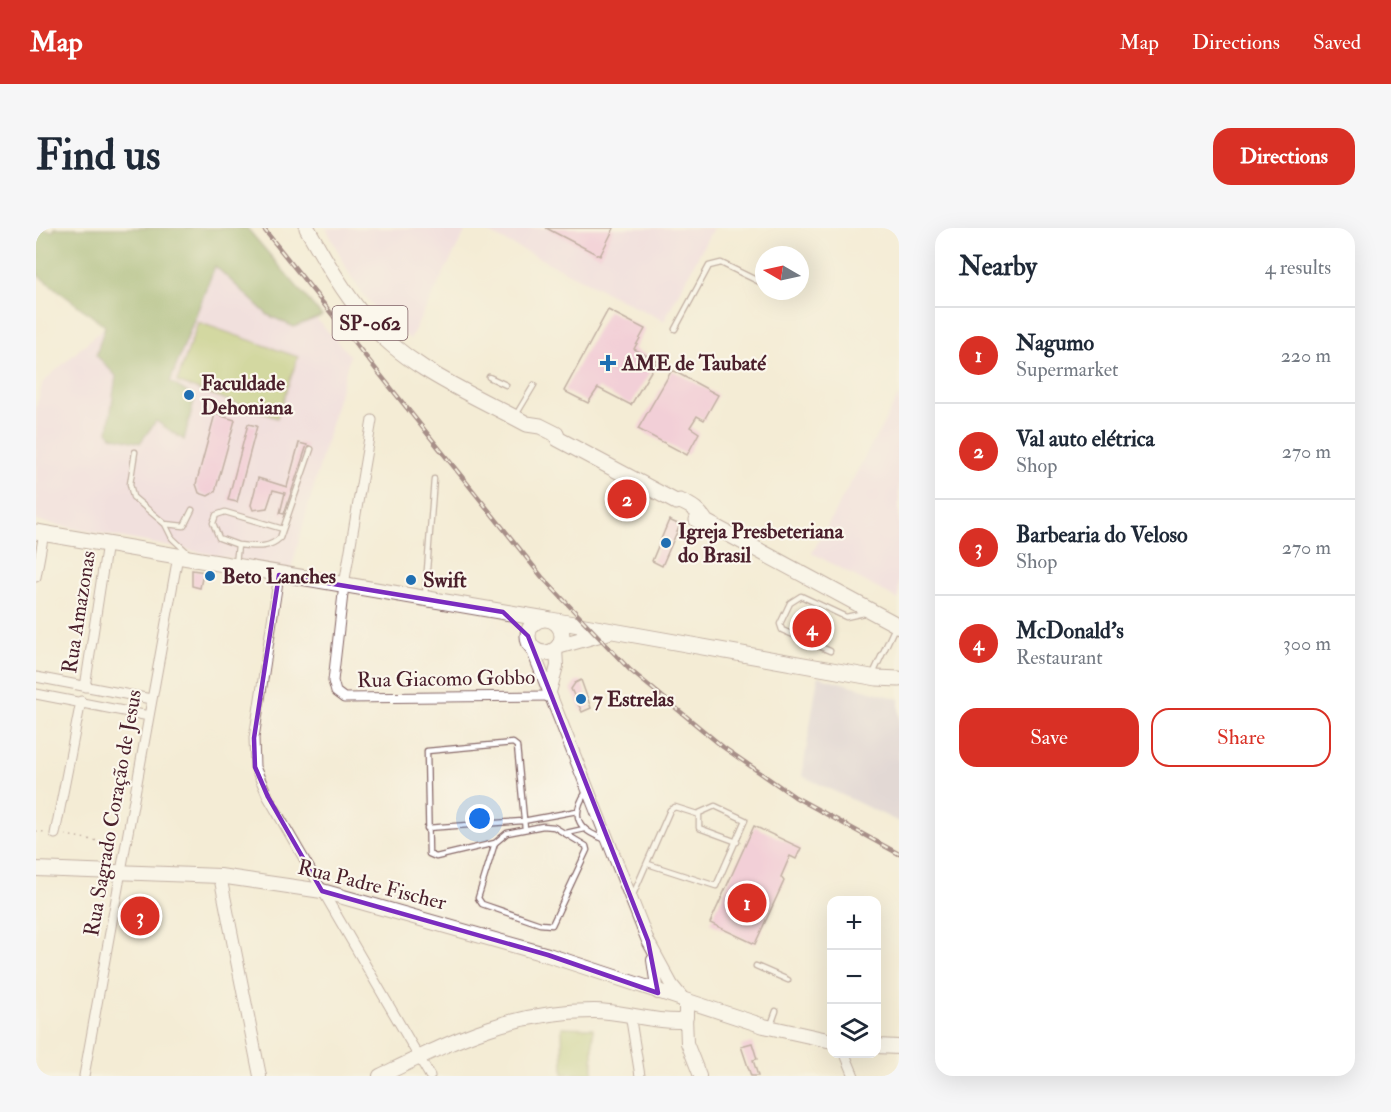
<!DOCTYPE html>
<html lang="en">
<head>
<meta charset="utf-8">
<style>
  :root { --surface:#fff; --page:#f6f6f7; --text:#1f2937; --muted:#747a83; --line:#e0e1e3; --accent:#d93025 }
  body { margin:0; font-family:"IM FELL Double Pica",serif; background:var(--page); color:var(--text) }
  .controls { position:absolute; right:18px; bottom:18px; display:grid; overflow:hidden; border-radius:12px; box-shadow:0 6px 24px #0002 }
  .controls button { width:54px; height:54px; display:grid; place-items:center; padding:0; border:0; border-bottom:2px solid var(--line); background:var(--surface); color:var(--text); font:30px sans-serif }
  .compass { position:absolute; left:719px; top:18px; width:54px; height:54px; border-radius:50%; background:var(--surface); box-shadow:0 6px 24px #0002; rotate:279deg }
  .you { position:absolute; left:444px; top:591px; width:21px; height:21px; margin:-15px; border:4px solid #fff; border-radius:50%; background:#1a73e8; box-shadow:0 0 0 9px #1a73e833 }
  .badge { display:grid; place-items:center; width:39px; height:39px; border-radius:50%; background:var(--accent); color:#fff; font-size:20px; font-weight:700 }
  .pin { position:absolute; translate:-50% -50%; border:3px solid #fff; box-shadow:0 2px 6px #0006 }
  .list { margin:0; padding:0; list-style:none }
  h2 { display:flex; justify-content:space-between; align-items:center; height:78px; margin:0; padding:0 24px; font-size:26px }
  h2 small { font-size:20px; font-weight:400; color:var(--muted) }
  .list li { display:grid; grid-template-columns:39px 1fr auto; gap:18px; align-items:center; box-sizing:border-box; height:96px; padding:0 24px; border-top:2px solid var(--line) }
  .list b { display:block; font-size:22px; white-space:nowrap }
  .list p { margin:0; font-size:20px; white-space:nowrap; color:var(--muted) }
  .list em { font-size:20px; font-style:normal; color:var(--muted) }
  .actions { display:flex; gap:12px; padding:18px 24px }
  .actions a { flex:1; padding:14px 0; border:2px solid var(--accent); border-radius:18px; text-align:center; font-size:21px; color:var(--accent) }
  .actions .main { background:var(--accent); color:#fff }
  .icon { flex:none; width:33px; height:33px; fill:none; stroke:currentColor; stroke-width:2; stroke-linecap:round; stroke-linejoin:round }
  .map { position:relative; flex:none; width:863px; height:848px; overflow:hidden; border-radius:18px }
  header { display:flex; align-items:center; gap:36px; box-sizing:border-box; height:84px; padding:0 30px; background:var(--accent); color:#fff }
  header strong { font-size:28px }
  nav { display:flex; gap:33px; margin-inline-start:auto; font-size:21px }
  .intro { display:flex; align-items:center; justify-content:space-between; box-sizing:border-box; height:144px; padding:0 36px }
  h1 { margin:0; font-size:42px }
  .button { padding:15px 27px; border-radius:18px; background:var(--accent); color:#fff; font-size:21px; font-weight:700 }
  main { display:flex; gap:36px; padding:0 36px }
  aside { flex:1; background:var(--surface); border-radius:18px; box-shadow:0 6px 24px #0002 }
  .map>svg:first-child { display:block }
</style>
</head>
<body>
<header>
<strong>Map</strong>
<nav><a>Map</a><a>Directions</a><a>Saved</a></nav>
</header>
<div class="intro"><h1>Find us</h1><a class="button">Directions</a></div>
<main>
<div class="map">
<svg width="863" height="848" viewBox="0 0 863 848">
  <rect width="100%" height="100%" fill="#fbf7ec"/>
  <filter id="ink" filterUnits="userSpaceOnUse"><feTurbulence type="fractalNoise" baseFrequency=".0167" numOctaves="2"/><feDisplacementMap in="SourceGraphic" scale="12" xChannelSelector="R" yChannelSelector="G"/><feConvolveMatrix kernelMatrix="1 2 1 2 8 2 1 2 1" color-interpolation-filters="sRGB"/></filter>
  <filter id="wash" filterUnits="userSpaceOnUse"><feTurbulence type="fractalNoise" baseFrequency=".008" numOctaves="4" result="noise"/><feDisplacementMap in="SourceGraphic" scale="24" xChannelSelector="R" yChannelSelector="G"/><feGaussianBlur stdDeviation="1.35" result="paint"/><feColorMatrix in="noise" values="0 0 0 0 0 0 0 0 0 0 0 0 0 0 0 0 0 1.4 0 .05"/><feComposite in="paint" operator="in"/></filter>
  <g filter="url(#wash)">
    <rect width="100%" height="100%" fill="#f4ecd6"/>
    <path fill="#eed0e7" d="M179,0H195L314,127L255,342L0,293V179L7,154Z
      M290,0H431L374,111L341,84L315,49Z
      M443,0H677L628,93Z
      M863,167V372L776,325Z"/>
    <path fill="#ccbed3" d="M782,448L863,471V594L766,548Z"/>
    <path fill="#aabe62" stroke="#7a6e46" stroke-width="1.5" d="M162,94L262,129L241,190L141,154Z
      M526,799L557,800V846H527Z"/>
    <path fill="#87a558" stroke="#686242" stroke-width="1.5" d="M18,0H211L286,88L258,99L232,87L179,38L134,154L159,169L148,212L120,193L104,215L75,208L72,204L80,148L60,127L69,98L0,46V1L18,3Z"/>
    <g id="blocks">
      <path fill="#f0aad9" d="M510,0H578L564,28Z
        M572,82L609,101L598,121L621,133L595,177L562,160L552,175L528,163Z
        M636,142L682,167L668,192L661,188L654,199L663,205L651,227L602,201Z
        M179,186L199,192L179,264L172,268L163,265L160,256Z
        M212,196L221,198L201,274L192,272Z
        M263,215L271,217L248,286L244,285L249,265L237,262L231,280L217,282L215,277L222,250L251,259Z
        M633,292L644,297L626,338L616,333Z
        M156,342L177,345L175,352L166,350L164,360L156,358Z
        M769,389L789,399L783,412L762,402Z
        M545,452L555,480L546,484L535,461L539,455Z
        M718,598L765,620L760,631L754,628L745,649L748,653L719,716L674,695Z
        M716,815L721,831L717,832L722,848H715L705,818Z"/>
    </g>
  </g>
  <g filter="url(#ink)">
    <use href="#blocks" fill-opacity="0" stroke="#866767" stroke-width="1.5"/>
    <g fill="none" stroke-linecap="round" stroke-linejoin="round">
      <defs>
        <path id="service" d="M743,63L747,65
          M639,101L673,38L685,35L728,56
          M453,149L470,157
          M480,187L498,157
          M99,224L94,256L97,269L129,296L136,310L152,325
          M129,296L148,298L156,282
          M202,317L183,310L177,295L180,287L189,284L247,301
          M200,336L202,317C218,318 231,322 244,310L275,221
          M389,368L398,251
          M794,423L746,402L744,396L754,375L765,368L810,389L828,385
          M837,446L859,399
          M550,564C534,588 542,602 568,611
          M663,586V600L701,614
          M391,600L487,593L541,583
          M530,605L548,601
          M459,615L442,670L446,676L504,696L516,697L551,622L550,618L518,599L507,598L471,605L459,615L400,629L393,626L391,523L477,515L481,518L489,601
          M596,669L634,582L639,579L661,586L679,578L709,592L680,658L612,636
          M720,738L752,752
          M735,797L740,783"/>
        <path id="minor" d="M336,192L308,357L297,453L300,464L308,470L513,468
          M243,347L218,510L219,539L232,569L394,848
          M0,349L8,305
          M0,449L115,471
          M49,459L71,315
          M0,466L113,488
          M19,606L45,473
          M594,786L604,848
          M809,826L818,848
          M48,848L142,328"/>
        <path id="tertiary" d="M495,418L612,713L636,757L649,773
          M513,468L521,438L520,421
          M184,648L224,848
          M617,732L622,765
          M650,789L651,815L664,848"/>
        <path id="secondary" d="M0,641L184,648L286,663L512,727L728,798L796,813
          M840,818L863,819
          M344,848C417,813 474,783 558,783C587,783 615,794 644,793L650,789V774"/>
        <path id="primary" d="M271,0C289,32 307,64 331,92C372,141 436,166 491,196L504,198L520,206L522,211L640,274L644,273C656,278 663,283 670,294
          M661,292L670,294L863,398
          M0,304L510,391
          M492 408a17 17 0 1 1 34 0a17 17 0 1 1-34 0Z
          M515,392L841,450L863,451
          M523,418L572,404"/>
      </defs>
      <use href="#service" stroke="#866767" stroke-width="7"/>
      <use href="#minor" stroke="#866767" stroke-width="11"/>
      <use href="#tertiary" stroke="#866767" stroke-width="14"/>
      <use href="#secondary" stroke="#866767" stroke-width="16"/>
      <use href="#primary" stroke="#866767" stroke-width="17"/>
      <path stroke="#866767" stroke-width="1.5" stroke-dasharray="1.5 4.5" stroke-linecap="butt" d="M0,603L9,604
        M29,607L80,616"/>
      <use href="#service" stroke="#fff" stroke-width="4.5"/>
      <use href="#minor" stroke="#fff" stroke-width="9"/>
      <use href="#tertiary" stroke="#fff" stroke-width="12"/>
      <use href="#secondary" stroke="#fff" stroke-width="14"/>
      <use href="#primary" stroke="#fff" stroke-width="15"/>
      <defs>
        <path id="rail" d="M227,0L506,349L594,442L687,519L759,569L863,626"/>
      </defs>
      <use href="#rail" stroke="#4a1f2b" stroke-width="4.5"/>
      <use href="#rail" stroke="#fbf7ec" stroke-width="2" stroke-dasharray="7" stroke-linecap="butt"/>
    </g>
  </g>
  <path d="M0 0H863V848H0ZM243,347L467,384L492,408L612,713L622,765L512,727L286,663L232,569L219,539L218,510Z" fill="#f4ecd6" fill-opacity=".55" fill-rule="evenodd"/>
  <path fill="none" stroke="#7b2cbf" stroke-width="4.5" stroke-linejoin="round" d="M243,347L467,384L492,408L612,713L622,765L512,727L286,663L232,569L219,539L218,510Z"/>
  <g fill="#1f6fb2" stroke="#fbf7ec" stroke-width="2">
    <path d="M569 126h6v6h6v6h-6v6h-6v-6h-6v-6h6z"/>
    <circle cx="153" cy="167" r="6"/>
    <circle cx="630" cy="315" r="6"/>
    <circle cx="174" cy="348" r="6"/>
    <circle cx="375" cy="352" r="6"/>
    <circle cx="545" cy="471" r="6"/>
  </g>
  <g text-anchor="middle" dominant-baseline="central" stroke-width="4.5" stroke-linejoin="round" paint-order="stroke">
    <rect fill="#fbf7ec" stroke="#7f6065" stroke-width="1.5" x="296.5" y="78" width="75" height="34" rx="4.5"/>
    <g font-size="20" font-weight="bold" fill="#4a1f2b">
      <text x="334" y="95">SP-062</text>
    </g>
    <g font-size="21" font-weight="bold" fill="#4a1f2b" stroke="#fbf7ec" text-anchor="start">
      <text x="586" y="135">AME de Taubaté</text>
      <text x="165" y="155">Faculdade<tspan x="165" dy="24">Dehoniana</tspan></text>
      <text x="642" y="303">Igreja Presbeteriana<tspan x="642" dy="24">do Brasil</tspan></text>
      <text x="186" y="348">Beto Lanches</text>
      <text x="387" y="352">Swift</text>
      <text x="557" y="471">7 Estrelas</text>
    </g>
    <g font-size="21" fill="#4a1f2b" stroke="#fbf7ec">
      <text transform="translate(43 384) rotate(-81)">Rua Amazonas</text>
      <text transform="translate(410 451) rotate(-1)">Rua Giacomo Gobbo</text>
      <text transform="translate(77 585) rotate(-80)">Rua Sagrado Coração de Jesus</text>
      <text transform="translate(336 657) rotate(14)">Rua Padre Fischer</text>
    </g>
  </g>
</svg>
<div class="controls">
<button>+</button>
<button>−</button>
<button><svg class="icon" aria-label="layers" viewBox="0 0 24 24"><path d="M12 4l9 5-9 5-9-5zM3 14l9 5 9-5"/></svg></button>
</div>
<svg class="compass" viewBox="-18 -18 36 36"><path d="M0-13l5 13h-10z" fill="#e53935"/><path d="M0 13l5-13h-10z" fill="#747a83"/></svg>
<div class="you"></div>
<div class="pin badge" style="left:711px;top:675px">1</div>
<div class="pin badge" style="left:591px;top:271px">2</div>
<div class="pin badge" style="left:104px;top:688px">3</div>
<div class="pin badge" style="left:776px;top:400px">4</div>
</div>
<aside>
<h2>Nearby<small>4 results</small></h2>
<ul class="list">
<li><span class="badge">1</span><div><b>Nagumo</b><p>Supermarket</p></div><em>220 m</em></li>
<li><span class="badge">2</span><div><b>Val auto elétrica</b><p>Shop</p></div><em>270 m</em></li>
<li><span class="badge">3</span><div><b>Barbearia do Veloso</b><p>Shop</p></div><em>270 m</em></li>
<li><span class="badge">4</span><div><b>McDonald's</b><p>Restaurant</p></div><em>300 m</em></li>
</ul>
<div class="actions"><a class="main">Save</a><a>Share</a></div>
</aside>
</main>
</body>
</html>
